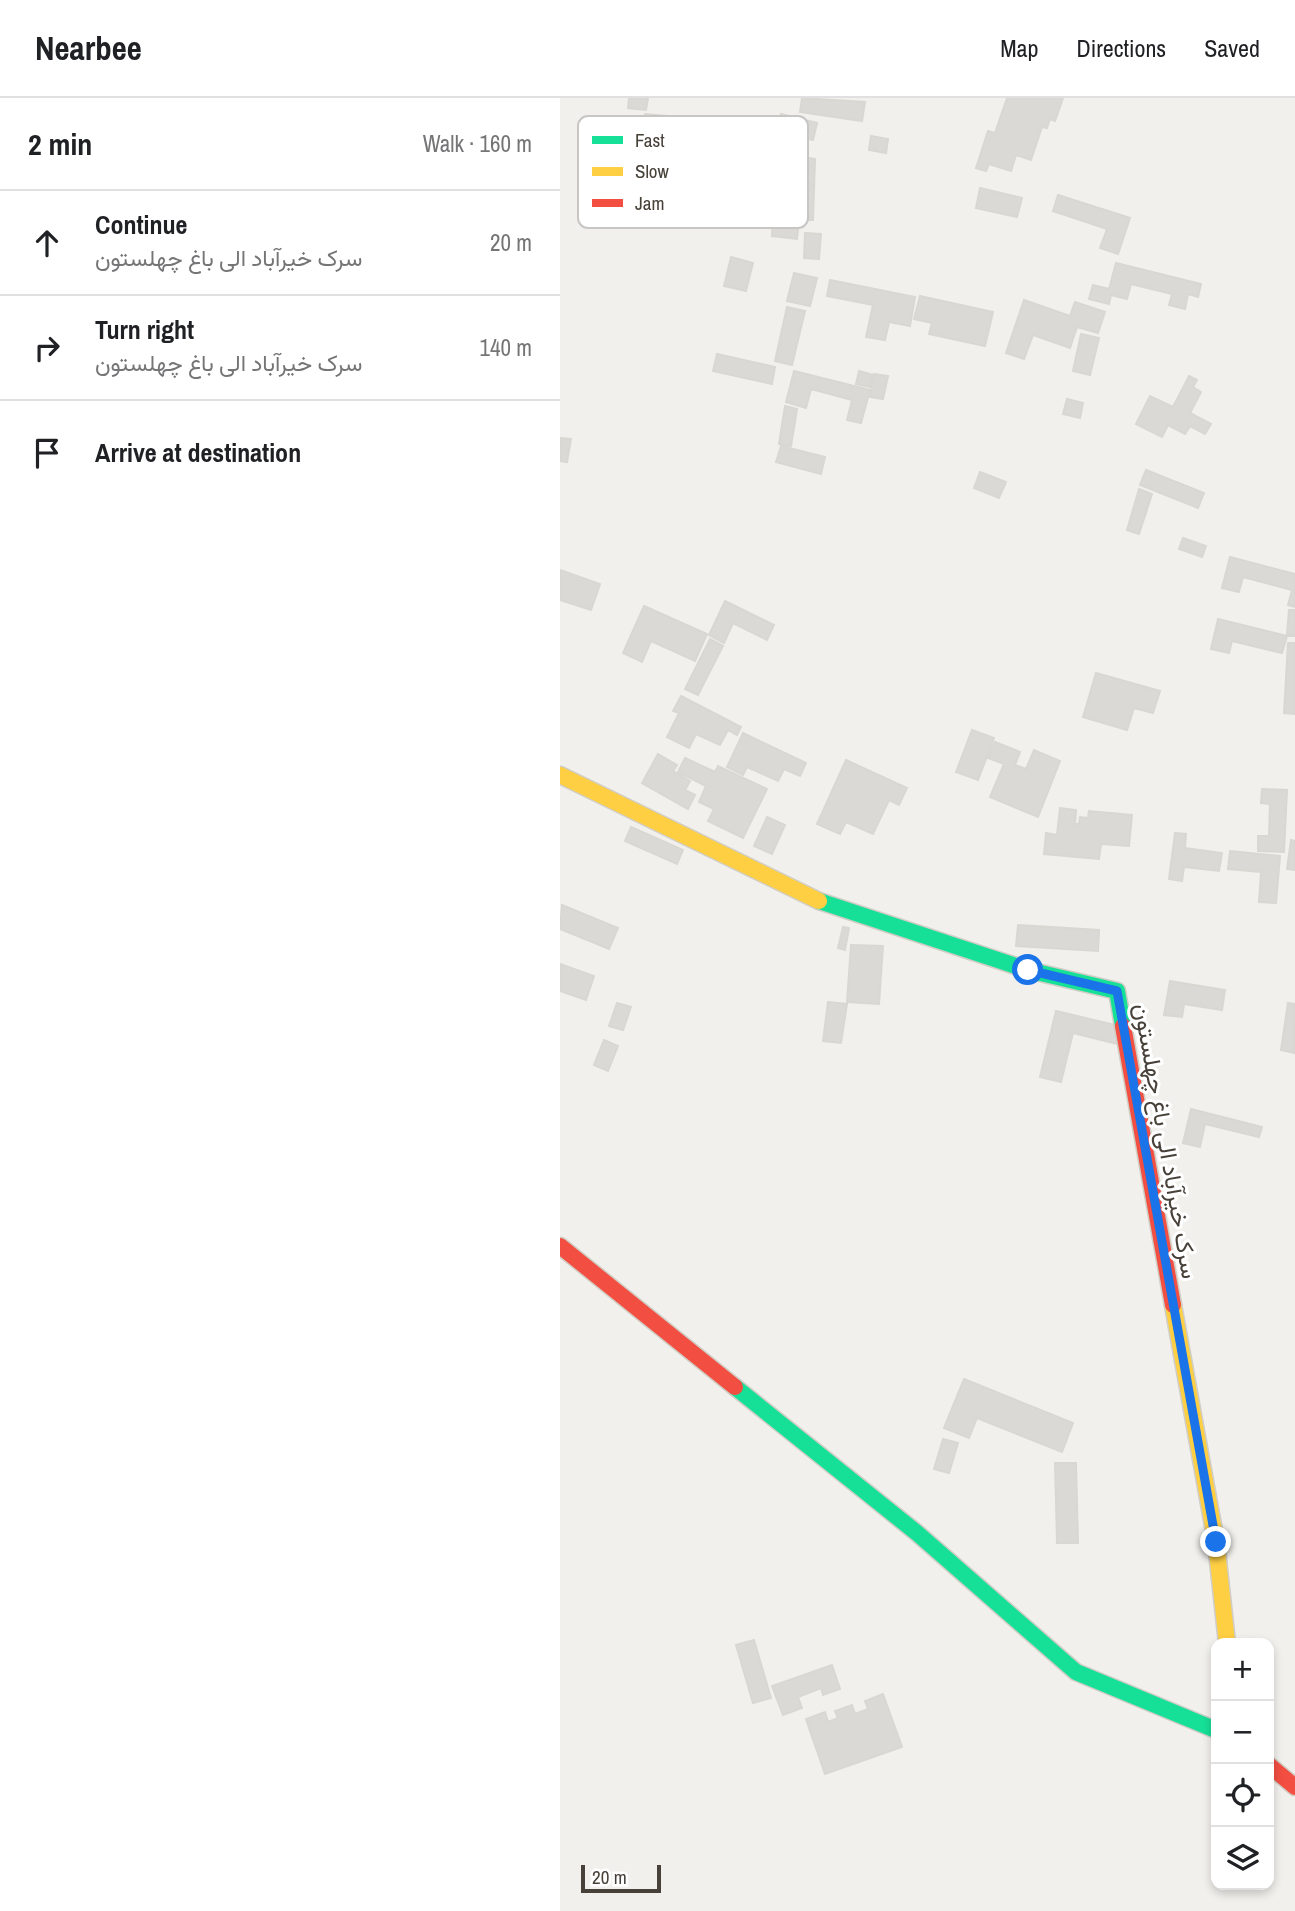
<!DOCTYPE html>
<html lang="en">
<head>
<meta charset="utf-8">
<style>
  :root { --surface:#fff; --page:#f2f2f2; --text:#202124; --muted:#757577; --line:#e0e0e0 }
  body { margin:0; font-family:"Archivo Narrow",Vazirmatn,sans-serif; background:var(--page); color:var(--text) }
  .controls { position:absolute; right:21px; bottom:21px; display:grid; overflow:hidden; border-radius:14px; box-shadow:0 4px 10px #0003 }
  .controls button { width:63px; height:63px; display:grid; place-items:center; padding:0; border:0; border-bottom:2px solid var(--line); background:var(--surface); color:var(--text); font:35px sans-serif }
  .scale { position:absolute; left:21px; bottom:18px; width:80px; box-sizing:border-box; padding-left:7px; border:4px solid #474139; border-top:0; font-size:19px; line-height:24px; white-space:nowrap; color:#474139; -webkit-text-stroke:5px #fff; paint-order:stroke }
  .stop { position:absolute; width:21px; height:21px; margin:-16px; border:5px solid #1a73e8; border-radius:50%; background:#fff }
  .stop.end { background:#1a73e8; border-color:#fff; box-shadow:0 2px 7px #0008 }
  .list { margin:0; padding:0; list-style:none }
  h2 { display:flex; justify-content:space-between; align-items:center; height:91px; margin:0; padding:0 28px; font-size:30px }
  h2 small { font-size:23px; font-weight:400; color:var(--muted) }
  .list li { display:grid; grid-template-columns:46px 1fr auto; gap:21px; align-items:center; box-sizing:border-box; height:105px; padding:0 28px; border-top:2px solid var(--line) }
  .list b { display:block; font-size:26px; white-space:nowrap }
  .list p { margin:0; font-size:23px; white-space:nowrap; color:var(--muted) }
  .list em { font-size:23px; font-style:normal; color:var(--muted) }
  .icon { flex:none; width:38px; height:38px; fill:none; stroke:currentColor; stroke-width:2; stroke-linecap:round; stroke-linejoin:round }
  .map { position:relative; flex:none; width:735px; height:1813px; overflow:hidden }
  header { display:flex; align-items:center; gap:42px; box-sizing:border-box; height:98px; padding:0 35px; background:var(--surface); border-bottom:2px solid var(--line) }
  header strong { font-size:33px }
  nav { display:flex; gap:38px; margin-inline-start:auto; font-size:24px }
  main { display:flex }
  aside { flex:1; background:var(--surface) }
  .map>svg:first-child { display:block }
</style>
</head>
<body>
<header>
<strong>Nearbee</strong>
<nav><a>Map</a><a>Directions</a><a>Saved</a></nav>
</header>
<main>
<aside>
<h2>2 min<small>Walk · 160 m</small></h2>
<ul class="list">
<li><svg class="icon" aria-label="ahead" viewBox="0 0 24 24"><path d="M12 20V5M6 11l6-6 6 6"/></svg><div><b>Continue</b><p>سرک خیرآباد الی باغ چهلستون</p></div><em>20 m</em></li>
<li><svg class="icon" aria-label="right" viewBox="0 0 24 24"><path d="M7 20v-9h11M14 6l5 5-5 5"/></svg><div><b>Turn right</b><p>سرک خیرآباد الی باغ چهلستون</p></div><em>140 m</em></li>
<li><svg class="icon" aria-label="arrive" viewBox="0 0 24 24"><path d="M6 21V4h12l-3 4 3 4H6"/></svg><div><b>Arrive at destination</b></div></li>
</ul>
</aside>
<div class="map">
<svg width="735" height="1813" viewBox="0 0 735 1813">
  <rect width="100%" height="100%" fill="#f1f0ec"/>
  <path fill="#dbd9d5" stroke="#d9d7d2" stroke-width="2" d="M69,0H88L86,12L68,10Z
    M242,0L305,4L302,23L240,14Z
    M447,0H503L495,23L490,21L487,30L482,29L471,62L456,57L451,73L429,66L426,73L416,70L428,33L435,35Z
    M85,16L141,21L139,39L129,38L128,49L111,48L112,36L83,33Z
    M221,16L257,25L253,42L217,33Z
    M311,38L328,41L326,55L309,52Z
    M192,49L255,61L253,122H239L237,141L212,138L214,87H192Z
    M420,90L462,100L457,119L416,110Z
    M498,97L570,120L558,156L540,150L547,131L493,113Z
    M245,135L261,136L259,161L244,160Z
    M171,159L193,165L186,193L164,188Z
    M556,165L641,186L638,199L628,196L625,211L609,207L612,196L571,186L567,201L551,197L549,206L529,201L533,187L549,191Z
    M234,175L257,180L250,208L227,203Z
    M270,182L355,199L350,228L329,224L325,242L306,239L313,207L267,198Z
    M360,198L433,214L425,248L369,236L372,225L354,221Z
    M464,202L510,218L515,204L545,214L538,235L517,229L510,250L473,237L464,261L446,255Z
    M227,209L245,213L232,267L215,263Z
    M521,236L539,240L530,277L513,273Z
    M157,256L215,269L212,286L153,273Z
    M234,273L310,292L301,325L287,322L292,302L251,291L246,310L226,304Z
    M299,273L313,277L310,289L296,286Z
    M314,276L328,278L323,301L310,299Z
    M629,278L637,282L633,289L641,294L630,315L651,326L645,336L630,328L625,336L608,327L602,339L576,326L590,298L613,309Z
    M507,301L523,305L520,320L503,316Z
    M225,308L237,311L231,348L219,346Z
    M0,340L11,341L7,364L0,363Z
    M221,348L265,359L261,376L216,364Z
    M586,372L644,395L638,410L580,387Z
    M420,374L446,384L439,400L414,390Z
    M579,391L592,396L579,436L567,432Z
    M623,440L646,448L642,459L619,451Z
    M670,459L735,476V509L728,507L732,492L683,479L679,494L662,490Z
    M0,472L40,486L31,512L0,502Z
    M165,503L214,527L207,542L173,525L164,545L149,537Z
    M84,508L147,536L135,563L91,543L82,564L63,555Z
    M729,512H735V538L727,537Z
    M658,521L727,538L722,555L672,543L669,555L651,551Z
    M150,541L163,548L138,597L125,591Z
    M728,545H735V616L724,615Z
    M536,575L600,593L593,615L574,610L567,632L523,619Z
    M121,598L181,629L177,637L168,632L160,647L136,636L129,650L107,639L119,615L113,613Z
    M412,632L434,640L418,682L396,674Z
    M183,635L246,665L240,678L224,671L218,683L187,669L183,677L167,669Z
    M435,644L460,654L455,667L466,671L474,652L500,663L478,719L430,699L444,666L428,660Z
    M98,656L117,667L113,673L130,683L125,692L135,697L128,711L82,685Z
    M125,660L155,674L158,668L207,691L183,740L148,723L154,711L139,704L146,688L118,674Z
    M286,662L347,690L339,707L329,702L313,736L286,724L280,736L257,726Z
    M702,691L727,692L724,754L698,753V738H709L710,706L701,705Z
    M500,710L516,712L515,726H519L520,719L528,720L529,713L572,717L569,748L541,746L539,761L484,756L486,735L497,737Z
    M207,719L225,727L212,756L194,748Z
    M71,729L123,752L117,766L65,743Z
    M615,735L626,736L625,750L662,755L659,773L624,769L622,783L609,781Z
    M731,742L735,743V772L727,771Z
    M670,753L720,758L716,805L699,804L701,774L668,771Z
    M2,807L58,830L49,851L0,831Z
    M458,827L539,832L538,853L456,848Z
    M283,829L289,830L285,852L278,850Z
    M291,847L323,848L319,906L287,904Z
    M0,866L34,878L26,902L0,893Z
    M610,883L665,892L662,912L624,906L622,919L604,917Z
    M268,904L287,906L281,945L263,943Z
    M57,905L71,909L63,932L49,928Z
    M728,905L735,906L734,955L721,952Z
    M496,913L555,927L557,946L513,935L501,984L480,979Z
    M44,942L58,948L48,973L34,967Z
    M631,1011L702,1029L699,1039L645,1026L640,1049L623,1045Z
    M404,1281L513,1325L502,1354L417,1320L409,1340L384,1330Z
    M383,1341L398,1345L389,1375L374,1371Z
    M495,1365H516L518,1445H497Z
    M194,1542L211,1600L193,1605L176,1547Z
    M272,1567L280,1591L263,1597L261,1590L238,1599L242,1610L223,1617L212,1588Z
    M323,1596L342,1649L265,1676L246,1621L265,1614L268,1624L278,1620L275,1613L292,1607L295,1616L308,1611L305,1603Z"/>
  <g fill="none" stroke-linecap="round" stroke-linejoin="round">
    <defs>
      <path id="fast" d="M259,803L468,872L557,893L563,928
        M175,1289L357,1435L516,1574L656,1632"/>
      <path id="slow" d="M0,677L259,803
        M613,1207L656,1444L667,1545"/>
      <path id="jam" d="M563,928L613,1207
        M0,1148L175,1289
        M709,1667L735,1689"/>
    </defs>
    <use href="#fast" stroke="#d0cdc4" stroke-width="19"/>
    <use href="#slow" stroke="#d0cdc4" stroke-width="19"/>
    <use href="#jam" stroke="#d0cdc4" stroke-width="19"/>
    <use href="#fast" stroke="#16e098" stroke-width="16"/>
    <use href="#slow" stroke="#ffcf43" stroke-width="16"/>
    <use href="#jam" stroke="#f24e42" stroke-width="16"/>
  </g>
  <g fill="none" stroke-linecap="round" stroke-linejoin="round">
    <path stroke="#1a73e8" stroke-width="9" d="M468,872L557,893L656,1444"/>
  </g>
  <g text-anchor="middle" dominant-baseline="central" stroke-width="6" stroke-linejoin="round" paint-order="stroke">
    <g font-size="24" fill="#474139" stroke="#fff">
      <text transform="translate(607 1043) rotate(80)">سرک خیرآباد الی باغ چهلستون</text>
    </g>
  </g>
  <rect x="18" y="18" width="230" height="112" rx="10" fill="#fff" stroke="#c8c6c4" stroke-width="2"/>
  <rect x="32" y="38" width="31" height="8" fill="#16e098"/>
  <rect x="32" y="69" width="31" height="9" fill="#ffcf43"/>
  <rect x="32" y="101" width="31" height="8" fill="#f24e42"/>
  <g font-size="19" fill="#474139">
    <text x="75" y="49">Fast</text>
    <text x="75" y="80">Slow</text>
    <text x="75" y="112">Jam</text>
  </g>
</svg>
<div class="controls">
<button>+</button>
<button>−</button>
<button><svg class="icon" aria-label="locate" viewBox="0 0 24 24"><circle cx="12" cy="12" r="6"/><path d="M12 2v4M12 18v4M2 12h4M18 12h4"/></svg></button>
<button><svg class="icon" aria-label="layers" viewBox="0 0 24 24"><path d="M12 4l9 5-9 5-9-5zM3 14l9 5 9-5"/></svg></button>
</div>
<div class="scale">20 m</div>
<div class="stop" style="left:468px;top:872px"></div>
<div class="stop end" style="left:656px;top:1444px"></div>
</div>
</main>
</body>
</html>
